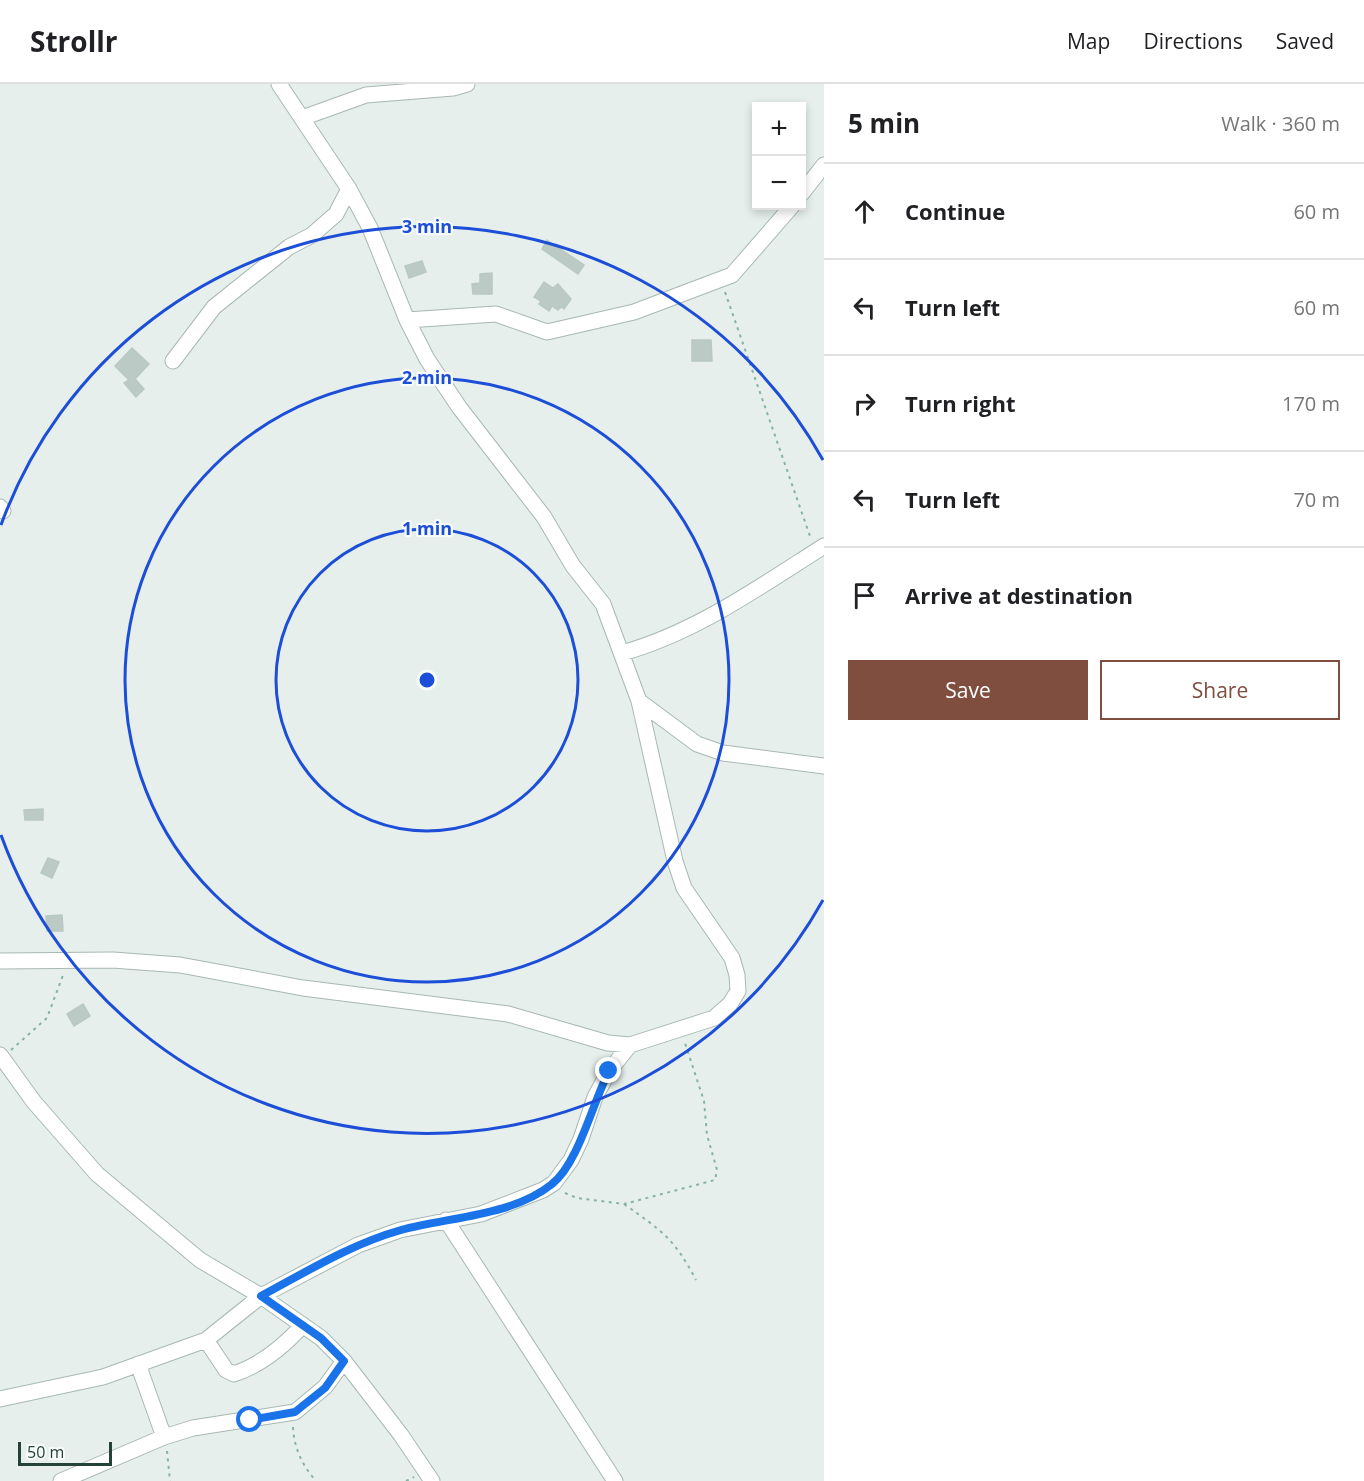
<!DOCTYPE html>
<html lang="en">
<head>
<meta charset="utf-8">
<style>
  :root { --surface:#fff; --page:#f2f2f2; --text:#202124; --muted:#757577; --line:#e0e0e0; --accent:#7f4e3f }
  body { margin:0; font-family:"Open Sans",sans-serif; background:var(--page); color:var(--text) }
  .controls { position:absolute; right:18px; top:18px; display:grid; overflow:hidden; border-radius:0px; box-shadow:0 3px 9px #0003 }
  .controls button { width:54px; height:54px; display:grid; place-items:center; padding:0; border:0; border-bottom:2px solid var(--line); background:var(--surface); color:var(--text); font:30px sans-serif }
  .scale { position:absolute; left:18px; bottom:15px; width:94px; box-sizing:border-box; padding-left:6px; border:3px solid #24423a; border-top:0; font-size:16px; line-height:21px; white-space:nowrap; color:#24423a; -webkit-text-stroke:4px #f7fbf9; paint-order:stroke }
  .stop { position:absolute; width:18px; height:18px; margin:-14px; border:4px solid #1a73e8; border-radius:50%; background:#fff }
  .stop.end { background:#1a73e8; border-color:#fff; box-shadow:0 2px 6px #0008 }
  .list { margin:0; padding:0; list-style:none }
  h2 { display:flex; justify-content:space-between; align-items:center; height:78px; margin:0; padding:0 24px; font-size:26px }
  h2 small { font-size:20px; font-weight:400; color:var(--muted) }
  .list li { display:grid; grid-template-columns:39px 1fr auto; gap:18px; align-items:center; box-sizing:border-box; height:96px; padding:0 24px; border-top:2px solid var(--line) }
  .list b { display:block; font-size:22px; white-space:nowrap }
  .list em { font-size:20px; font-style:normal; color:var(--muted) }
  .actions { display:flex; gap:12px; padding:18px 24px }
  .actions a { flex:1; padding:14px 0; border:2px solid var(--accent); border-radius:0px; text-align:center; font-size:21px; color:var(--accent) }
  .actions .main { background:var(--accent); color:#fff }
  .icon { flex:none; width:33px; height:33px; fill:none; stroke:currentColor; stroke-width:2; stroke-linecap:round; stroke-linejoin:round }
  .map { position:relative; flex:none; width:824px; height:1397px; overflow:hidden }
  header { display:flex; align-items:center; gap:36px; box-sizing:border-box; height:84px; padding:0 30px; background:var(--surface); border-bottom:2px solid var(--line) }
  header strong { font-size:28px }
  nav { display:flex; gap:33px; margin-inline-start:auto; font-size:21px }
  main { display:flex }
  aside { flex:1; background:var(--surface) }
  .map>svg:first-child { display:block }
</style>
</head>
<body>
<header>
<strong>Strollr</strong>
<nav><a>Map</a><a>Directions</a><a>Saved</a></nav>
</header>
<main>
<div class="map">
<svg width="824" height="1397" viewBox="0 0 824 1397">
  <rect width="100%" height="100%" fill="#e6efeb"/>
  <path fill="#bbcac4" stroke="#b8c9c2" stroke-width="1.5" d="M547,156L584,181L578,190L542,165Z
    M422,177L426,188L409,194L405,182Z
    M492,189V210H473L472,200L480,199V190Z
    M544,198L553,204L558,200L571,215L564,225L561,223L558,226L552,222L549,227L539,220L541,217L534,213Z
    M692,256H711L712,277H692Z
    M132,264L149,280L135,295L144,305L136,313L124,299L129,296L115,282Z
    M43,725V736H25L24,726Z
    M48,774L59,778L52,794L41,789Z
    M62,831L63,847H47L46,832Z
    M83,920L90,932L74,942L67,930Z"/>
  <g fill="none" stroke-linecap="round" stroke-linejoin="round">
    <defs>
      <path id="minor" d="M302,34L366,11L453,4L467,0
        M802,109L824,81
        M407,236L496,230L547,248L634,228L732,191L792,122
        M173,277L214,223L289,163L312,151L336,130L349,105
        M0,423L3,427
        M622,569C695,549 761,502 824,462
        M639,617L697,660L723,669L824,682
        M0,877L113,876L180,881L303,904L508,930L608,959L630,961
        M0,971L34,1018L97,1090L200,1176L261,1212L321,1254L344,1277L401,1351L432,1397
        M446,1136L615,1397
        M206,1256L226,1286L234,1290C261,1281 284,1262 303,1241
        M138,1280L164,1353
        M0,1315L103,1293L206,1256L261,1212L358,1161L400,1146L481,1130L543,1106L554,1099L571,1076L581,1055L595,1013L609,987L630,961L714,934L730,920L738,907L737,891L732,874L684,804L675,777L639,617L603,520L573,482L544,433L459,323L427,275L407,236L370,144L349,105L279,0
        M61,1397L164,1353L193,1344L295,1328L325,1303L344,1277"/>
    </defs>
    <use href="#minor" stroke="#a8b8b2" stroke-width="17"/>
    <path stroke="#86b3a5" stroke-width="2" stroke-dasharray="3 4.5" stroke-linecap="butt" d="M725,208L811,455
      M11,966L47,934L63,891
      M565,1109L577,1114L624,1120L715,1096L717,1086L707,1051L704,1017L685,959
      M624,1120C662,1147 674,1154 696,1196
      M293,1343C294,1364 302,1381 316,1397
      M167,1367L170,1397
      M406,1397L414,1393"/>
    <use href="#minor" stroke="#fff" stroke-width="15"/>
  </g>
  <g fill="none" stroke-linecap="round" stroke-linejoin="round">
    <path stroke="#1a73e8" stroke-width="8" d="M250,1336L295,1328L325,1304L344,1277L321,1254L261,1212C306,1188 351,1160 401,1146C448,1133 513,1132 552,1100C578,1080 593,1018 609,987"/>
  </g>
  <g fill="none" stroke="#1d4ed8" stroke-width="3">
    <circle cx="427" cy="596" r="151"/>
    <circle cx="427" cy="596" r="302"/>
    <path d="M823 816A453 453 0 0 1 1 751M1 441A453 453 0 0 1 823 376"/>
  </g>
  <circle cx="427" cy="596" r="9" fill="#1d4ed8" stroke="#f7fbf9" stroke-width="3"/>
  <g font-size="18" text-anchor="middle" font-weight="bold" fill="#1d4ed8" stroke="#f7fbf9" stroke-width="4.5" stroke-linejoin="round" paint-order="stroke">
    <text x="427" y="149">3 min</text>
    <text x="427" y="300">2 min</text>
    <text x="427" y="451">1 min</text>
  </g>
</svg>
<div class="controls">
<button>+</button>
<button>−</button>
</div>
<div class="scale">50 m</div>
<div class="stop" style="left:250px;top:1336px"></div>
<div class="stop end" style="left:609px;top:987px"></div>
</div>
<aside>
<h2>5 min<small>Walk · 360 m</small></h2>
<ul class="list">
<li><svg class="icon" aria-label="ahead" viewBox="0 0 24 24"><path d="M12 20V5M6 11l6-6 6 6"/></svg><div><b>Continue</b></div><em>60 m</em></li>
<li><svg class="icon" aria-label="left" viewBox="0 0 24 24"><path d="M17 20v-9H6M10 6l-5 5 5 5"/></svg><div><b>Turn left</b></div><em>60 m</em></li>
<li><svg class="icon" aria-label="right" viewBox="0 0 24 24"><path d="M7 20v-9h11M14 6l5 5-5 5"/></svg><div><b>Turn right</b></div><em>170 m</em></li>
<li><svg class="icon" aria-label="left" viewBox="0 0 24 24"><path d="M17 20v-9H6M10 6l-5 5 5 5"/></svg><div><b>Turn left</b></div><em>70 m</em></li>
<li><svg class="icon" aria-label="arrive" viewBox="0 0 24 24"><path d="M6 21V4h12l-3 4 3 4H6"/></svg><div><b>Arrive at destination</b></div></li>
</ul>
<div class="actions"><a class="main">Save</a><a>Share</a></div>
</aside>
</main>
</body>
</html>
